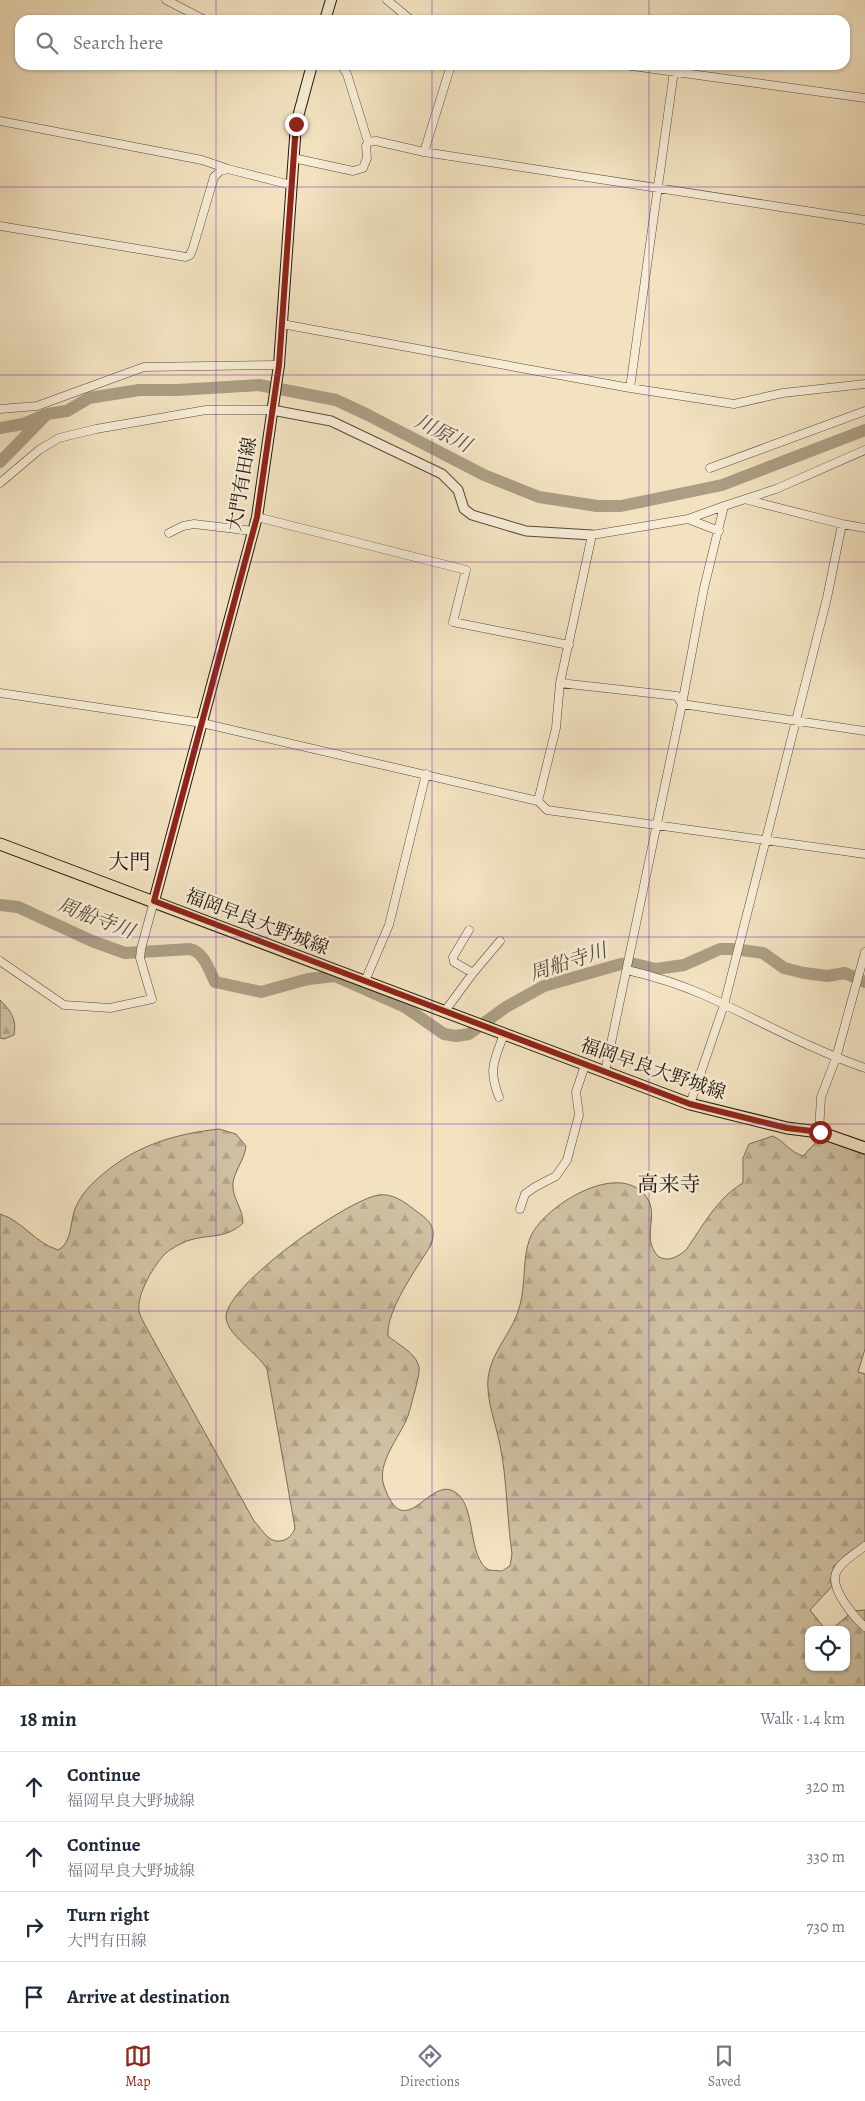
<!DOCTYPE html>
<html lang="en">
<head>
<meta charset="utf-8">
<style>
  :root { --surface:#fff; --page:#f6f6f7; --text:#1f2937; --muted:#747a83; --line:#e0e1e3; --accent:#8f2418 }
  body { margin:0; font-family:Alegreya,"Noto Serif JP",serif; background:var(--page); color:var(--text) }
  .controls { position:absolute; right:15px; bottom:15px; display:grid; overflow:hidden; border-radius:10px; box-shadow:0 1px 4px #0004 }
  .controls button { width:45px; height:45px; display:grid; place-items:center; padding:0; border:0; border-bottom:1px solid var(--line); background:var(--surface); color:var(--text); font:25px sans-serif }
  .stop { position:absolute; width:15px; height:15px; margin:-11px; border:4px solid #8f2418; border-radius:50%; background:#fff }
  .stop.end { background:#8f2418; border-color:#fff; box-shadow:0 1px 5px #0008 }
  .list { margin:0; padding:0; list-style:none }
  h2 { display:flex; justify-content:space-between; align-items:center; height:65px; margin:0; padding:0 20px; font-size:21px }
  h2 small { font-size:16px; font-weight:400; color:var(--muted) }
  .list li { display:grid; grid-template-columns:32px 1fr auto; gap:15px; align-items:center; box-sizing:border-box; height:70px; padding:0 20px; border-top:1px solid var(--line) }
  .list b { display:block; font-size:19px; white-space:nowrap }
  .list p { margin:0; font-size:16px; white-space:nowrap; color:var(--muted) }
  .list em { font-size:16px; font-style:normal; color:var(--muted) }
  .icon { flex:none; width:28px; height:28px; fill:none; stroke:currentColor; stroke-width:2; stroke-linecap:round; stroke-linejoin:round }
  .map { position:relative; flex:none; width:865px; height:1686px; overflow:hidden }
  .search { position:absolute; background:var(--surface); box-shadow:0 1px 4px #0004; left:15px; right:15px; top:15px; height:55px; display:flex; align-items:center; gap:12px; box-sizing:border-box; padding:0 18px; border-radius:15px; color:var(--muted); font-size:19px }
  .sheet { height:345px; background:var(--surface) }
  nav { display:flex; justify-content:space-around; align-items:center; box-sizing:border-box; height:70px; border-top:1px solid var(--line); background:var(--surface); font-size:14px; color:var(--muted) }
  nav a { display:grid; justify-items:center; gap:2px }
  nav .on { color:var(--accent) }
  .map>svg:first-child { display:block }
</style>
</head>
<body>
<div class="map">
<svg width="865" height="1686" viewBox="0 0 865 1686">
  <defs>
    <pattern id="forest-firs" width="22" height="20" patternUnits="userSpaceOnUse" patternTransform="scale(1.25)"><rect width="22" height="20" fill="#cec0a2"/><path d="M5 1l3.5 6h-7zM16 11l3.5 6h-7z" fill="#b1a48a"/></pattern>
  </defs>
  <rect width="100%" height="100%" fill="#f2e2c0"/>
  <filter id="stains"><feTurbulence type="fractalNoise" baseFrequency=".004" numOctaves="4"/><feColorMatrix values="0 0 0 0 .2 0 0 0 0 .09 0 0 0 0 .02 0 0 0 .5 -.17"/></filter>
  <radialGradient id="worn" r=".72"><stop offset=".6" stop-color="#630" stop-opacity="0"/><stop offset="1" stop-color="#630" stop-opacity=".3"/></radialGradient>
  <path fill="url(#forest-firs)" stroke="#786c59" d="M0,1000C11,1011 17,1019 14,1035L4,1039L0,1038Z
    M219,1129L236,1134L246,1146C245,1160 231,1175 233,1188C234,1200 243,1210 243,1223C226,1239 211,1234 190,1240C183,1242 172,1248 166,1253C155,1263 136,1295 139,1311C140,1316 143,1321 145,1325L254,1521C259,1526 263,1533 268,1537C278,1546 292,1539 295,1528L267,1369C258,1353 226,1334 226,1317C226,1285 348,1199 379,1195C395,1193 408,1205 419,1213C432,1222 436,1230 431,1245C417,1268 386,1310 388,1336C396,1343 415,1353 418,1364C421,1370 417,1381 416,1387C413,1396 411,1407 408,1416C400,1437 376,1463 384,1486C405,1546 429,1475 455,1492C474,1504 469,1543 481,1562C482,1565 486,1568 489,1570L502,1571L510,1566L512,1554C507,1519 507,1479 500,1445C496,1424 486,1400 488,1378C491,1351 514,1331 520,1305C526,1283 522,1259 530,1238C542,1208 608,1167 638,1189C667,1209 637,1236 659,1257C669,1262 677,1257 686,1250C702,1227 718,1197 743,1183V1158L749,1144L773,1136C785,1142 790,1152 803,1156L820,1138L865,1155V1349L858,1372L865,1374V1542L833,1567L835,1583L810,1610L826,1630H809V1667H846V1630H831L853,1611L865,1610V1686H0V1214C23,1221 35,1243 58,1250C72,1243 70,1222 75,1209C81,1194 91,1184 103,1174C137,1145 175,1134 219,1129Z"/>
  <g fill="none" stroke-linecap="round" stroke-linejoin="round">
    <path stroke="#ab9e84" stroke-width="12" d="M0,428L23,424L47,414L67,411L89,398L139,390H177L259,385L336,400L368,415L484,475L539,497L597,506H621L722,485L865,430
      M0,462L45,416
      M0,905L18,907L92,941L125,953L190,949C204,952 209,970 215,982L261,992L308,979L335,976L405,1007L444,1034L456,1036L469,1034L506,1007L544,986L621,964L631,963L656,969L684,965L720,949H734L763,953L784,968L804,973L827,976L845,973L865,982"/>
    <defs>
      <path id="minor" d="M166,0L205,20
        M387,0L411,20
        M625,65L865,98
        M0,121L202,160L228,169L291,185
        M368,142L376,141L424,152L865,220
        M424,152L451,65
        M293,158L353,171L363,168L367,158L366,146L368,142L347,74L341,65
        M0,226L186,257L190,255L193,248L214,177L220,171L228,169
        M282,324L630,388L734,404L783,393L865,384
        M630,388L674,71
        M0,409L37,406L144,367L279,365
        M710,468L865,411
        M0,483L39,450L59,438L96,429L206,410H272
        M748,500L842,524L865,528
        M257,517L466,570L453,622L569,645
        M688,519L724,506
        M719,531L688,519L592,535L560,683L677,696L682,704L865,731
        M169,533L183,526L194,524L253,531
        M0,693L202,723L538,801L547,810L865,854
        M538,801L556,728L560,683
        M469,930L453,957L454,962L473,973
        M0,961L64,1005L110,1008L152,999L140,958L141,949L154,901
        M627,970C653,976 679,984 704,995C757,1019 809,1049 865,1068
        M365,981L389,925L426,774
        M445,1011L473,973L500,941
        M605,1072L682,704L704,588L724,506L776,489L865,450
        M499,1097C488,1069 494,1061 504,1034
        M690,1104L724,1005L827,598L842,524
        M819,1132L821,1097L836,1058L865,952
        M520,1209L525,1194L535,1187L556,1176L567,1160L579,1115L576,1092L585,1065
        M865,1546C856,1553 840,1562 836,1573C830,1589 854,1617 865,1627"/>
      <path id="tertiary" d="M272,410L331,421L442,474L458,490L464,509L472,515L526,531L592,535"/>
      <path id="secondary" d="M325,20L331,0
        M154,901L257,517L279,365L296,124L312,65"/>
      <path id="primary" d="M0,844L690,1104L787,1128L819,1132L865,1148"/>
    </defs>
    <use href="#minor" stroke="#554b3c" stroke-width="9"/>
    <use href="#tertiary" stroke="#554b3c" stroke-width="11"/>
    <use href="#secondary" stroke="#211910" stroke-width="12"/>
    <use href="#primary" stroke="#211910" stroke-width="13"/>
    <use href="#minor" stroke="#f7ecd6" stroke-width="8"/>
    <use href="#tertiary" stroke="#f7ecd6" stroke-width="9"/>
    <use href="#secondary" stroke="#f7ecd6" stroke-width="10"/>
    <use href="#primary" stroke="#f2e2c0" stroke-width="11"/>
  </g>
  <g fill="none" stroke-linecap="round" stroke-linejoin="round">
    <path stroke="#8f2418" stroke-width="6" d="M296,124L279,365L257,517L154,901L690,1104L787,1128L820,1132"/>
  </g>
  <path fill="none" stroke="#7b2cbf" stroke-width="1" stroke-opacity="0.55" d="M216,0V20M432,0V20M649,0V20M216,65V1686M432,65V1686M649,65V1686M0,187H865M0,375H865M0,562H865M0,749H865M0,937H865M0,1124H865M0,1311H865M0,1499H865"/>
  <g text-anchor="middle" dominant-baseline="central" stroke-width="5" stroke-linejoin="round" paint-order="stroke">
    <g font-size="19" fill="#211910" stroke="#f7ecd6">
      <text transform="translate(242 484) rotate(-80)">大門有田線</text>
      <text transform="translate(257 922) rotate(21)">福岡早良大野城線</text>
      <text transform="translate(653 1069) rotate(19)">福岡早良大野城線</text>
    </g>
    <g font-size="20" font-style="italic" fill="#584e3e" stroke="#f7ecd6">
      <text transform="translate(443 433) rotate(27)">川原川</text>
      <text transform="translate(96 918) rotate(21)">周船寺川</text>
      <text transform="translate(568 962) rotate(-18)">周船寺川</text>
    </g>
    <g font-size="21" fill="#211910" stroke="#f7ecd6">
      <text x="129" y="862">大門</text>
      <text x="669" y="1184">高来寺</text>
    </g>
  </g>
  <rect width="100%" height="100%" filter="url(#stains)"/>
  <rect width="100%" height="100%" fill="url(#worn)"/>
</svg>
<div class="controls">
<button><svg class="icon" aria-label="locate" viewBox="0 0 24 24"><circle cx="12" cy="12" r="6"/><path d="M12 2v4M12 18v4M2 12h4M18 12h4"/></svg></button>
</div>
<div class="stop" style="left:820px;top:1132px"></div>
<div class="stop end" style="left:296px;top:124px"></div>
<div class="search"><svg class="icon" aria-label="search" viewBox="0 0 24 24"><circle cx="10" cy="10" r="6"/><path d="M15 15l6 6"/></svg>Search here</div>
</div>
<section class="sheet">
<h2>18 min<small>Walk · 1.4 km</small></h2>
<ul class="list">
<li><svg class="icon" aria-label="ahead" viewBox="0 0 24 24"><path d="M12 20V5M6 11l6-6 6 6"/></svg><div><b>Continue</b><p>福岡早良大野城線</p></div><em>320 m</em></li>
<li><svg class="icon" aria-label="ahead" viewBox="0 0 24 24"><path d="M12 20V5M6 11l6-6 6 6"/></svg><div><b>Continue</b><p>福岡早良大野城線</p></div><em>330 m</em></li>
<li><svg class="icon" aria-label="right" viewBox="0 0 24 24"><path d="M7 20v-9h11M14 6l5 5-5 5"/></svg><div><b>Turn right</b><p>大門有田線</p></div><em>730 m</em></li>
<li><svg class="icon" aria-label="arrive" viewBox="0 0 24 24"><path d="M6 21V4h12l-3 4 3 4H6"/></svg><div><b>Arrive at destination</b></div></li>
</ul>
</section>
<nav>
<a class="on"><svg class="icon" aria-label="map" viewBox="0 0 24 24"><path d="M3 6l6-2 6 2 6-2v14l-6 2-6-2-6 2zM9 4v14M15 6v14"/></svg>Map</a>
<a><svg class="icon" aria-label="directions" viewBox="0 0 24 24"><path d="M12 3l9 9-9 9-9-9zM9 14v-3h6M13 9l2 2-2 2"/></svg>Directions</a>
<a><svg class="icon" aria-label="saved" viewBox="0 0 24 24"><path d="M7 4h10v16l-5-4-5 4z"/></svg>Saved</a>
</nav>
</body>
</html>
